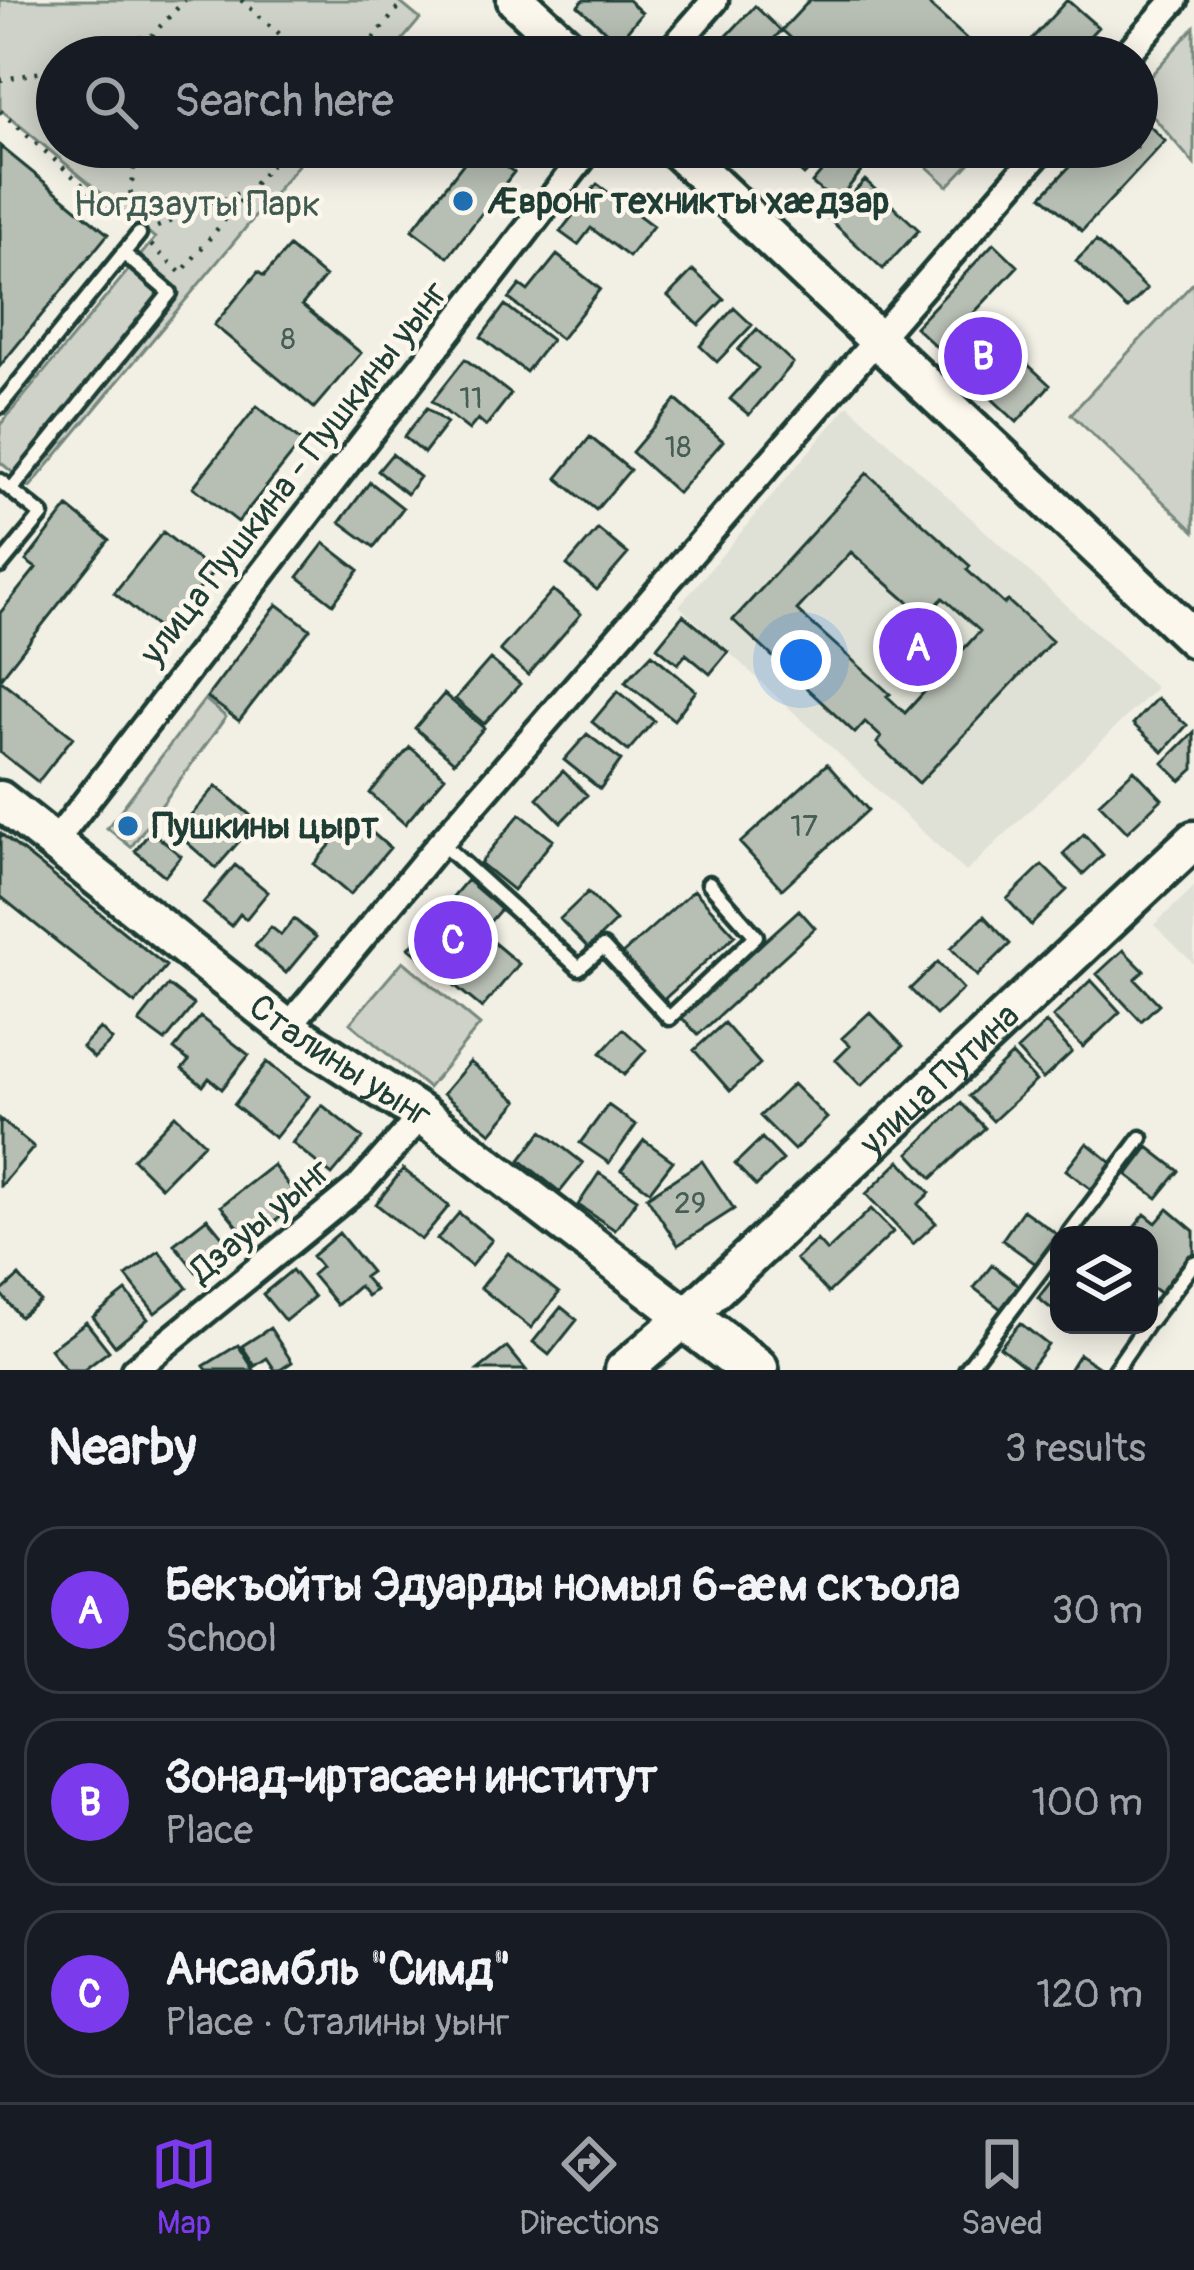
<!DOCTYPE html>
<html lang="en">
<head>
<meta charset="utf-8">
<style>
  :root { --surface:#171b24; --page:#242831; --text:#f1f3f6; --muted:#9ea1a6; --line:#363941; --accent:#7c3aed }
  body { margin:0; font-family:Pangolin,sans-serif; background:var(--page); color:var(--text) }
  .controls { position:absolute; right:36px; bottom:36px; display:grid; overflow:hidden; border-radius:24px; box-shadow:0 6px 30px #0003 }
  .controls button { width:108px; height:108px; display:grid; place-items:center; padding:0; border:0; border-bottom:3px solid var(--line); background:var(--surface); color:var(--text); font:60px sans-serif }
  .you { position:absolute; left:801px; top:660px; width:42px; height:42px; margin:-30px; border:9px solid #fff; border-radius:50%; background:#1a73e8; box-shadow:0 0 0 18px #1a73e833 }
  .badge { display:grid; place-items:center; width:78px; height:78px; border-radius:50%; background:var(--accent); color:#fff; font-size:39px; font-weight:700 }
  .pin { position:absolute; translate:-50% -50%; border:6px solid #fff; box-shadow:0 3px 12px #0006 }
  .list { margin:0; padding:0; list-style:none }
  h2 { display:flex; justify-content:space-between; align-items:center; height:156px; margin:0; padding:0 48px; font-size:51px }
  h2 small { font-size:39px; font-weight:400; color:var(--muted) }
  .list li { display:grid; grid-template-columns:78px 1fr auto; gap:36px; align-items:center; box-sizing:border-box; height:168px; margin:0 24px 24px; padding:0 24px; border:3px solid var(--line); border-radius:36px }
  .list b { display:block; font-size:45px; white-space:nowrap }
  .list p { margin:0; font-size:39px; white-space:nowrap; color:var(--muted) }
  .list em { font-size:39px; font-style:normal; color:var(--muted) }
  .icon { flex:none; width:66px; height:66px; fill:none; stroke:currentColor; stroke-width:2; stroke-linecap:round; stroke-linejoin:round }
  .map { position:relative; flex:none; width:1194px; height:1370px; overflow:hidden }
  .search { position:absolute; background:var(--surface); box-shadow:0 6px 30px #0003; left:36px; right:36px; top:36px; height:132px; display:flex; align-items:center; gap:30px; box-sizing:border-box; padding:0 42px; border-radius:66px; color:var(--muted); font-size:45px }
  .sheet { height:732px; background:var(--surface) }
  nav { display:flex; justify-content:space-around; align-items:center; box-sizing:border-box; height:168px; border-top:3px solid var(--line); background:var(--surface); font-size:33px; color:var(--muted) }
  nav a { display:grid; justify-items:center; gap:6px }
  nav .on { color:var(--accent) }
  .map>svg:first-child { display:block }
</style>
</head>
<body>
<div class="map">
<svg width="1194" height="1370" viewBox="0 0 1194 1370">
  <rect width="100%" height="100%" fill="#f2f0e5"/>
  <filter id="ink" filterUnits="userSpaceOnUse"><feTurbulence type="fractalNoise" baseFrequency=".00833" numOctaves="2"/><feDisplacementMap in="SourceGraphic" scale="24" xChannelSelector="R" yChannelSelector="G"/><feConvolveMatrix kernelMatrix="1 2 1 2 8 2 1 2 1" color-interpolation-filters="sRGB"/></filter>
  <g filter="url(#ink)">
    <path fill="#e0e1d6" d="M848,405L1156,688L966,872L679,606Z
      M1194,887V964L1154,925Z"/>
    <path fill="#cfd2c8" stroke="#77887e" stroke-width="3" d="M0,0H397L420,19L388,57H57V147H313L30,487L0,462V425L155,238L0,109Z
      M1194,27V164L1137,98V91Z
      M911,147H985L948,186L909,150Z
      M1194,282V531L1071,414Z
      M205,699L226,717L131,847L107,828Z
      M403,961L480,1025L428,1088L350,1023Z"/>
    <path fill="#b7beb3" stroke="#1f3d34" stroke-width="3" fill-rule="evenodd" d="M583,0H628L642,13L618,42L578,6Z
      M810,0H924L983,54L812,57L782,30Z
      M1067,0L1098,27L1070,57H1021L1018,54Z
      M755,6L781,31L757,57H743L724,39Z
      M1137,114L1165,141L1082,231L1042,196L1088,147H1137Z
      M0,146L108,234L0,366Z
      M476,147L514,172L448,257L412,230Z
      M791,147H831L804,175L783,156Z
      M841,149L864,168L836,203L812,183Z
      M865,180L919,230L883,269L829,219Z
      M597,184L653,226L629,257L591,228L578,245L560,232Z
      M1096,241L1147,289L1127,309L1076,261Z
      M994,243L1018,266L973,314L1050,385L1017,422L915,327Z
      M289,247L325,277L302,305L361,353L314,408L214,325L258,272L264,276Z
      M557,255L600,289L561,339L509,299L520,285L528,291Z
      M693,270L724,299L699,325L668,296Z
      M505,305L551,340L526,372L481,337Z
      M734,308L752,325L717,362L700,346Z
      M757,329L793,363L749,415L730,399L758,368L738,350Z
      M465,359L511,394L486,426L478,419L469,430L432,401Z
      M676,400L723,441L678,493L632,452Z
      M257,406L302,442L238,522L193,487Z
      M427,408L447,423L424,453L404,437Z
      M590,437L630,470L596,510L557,478Z
      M392,454L420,477L407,494L378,471Z
      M867,473L970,566L967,570L1004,604L1008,601L1052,641L919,783L877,743L881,737L865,722L855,733L733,620ZM851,552L925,617L943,598L980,631L905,713L887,696L890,694L797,610Z
      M370,482L403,508L374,547L340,522Z
      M68,507L109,540L0,679V613L36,568L26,561Z
      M598,529L628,554L597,590L567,565Z
      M163,532L213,572L164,633L114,593Z
      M324,543L359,570L333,604L298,577Z
      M553,590L581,614L528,675L500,650Z
      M277,604L310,629L239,721L207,697Z
      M683,615L728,652L710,674L686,654L678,664L657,647Z
      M652,654L696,691L674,720L625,682Z
      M490,659L520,684L484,724L455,699Z
      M0,680L73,737L38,782L0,752Z
      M618,691L654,721L628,751L592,722Z
      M444,694L484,728L454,762L415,728Z
      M1157,698L1187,725L1163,752L1133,724Z
      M1194,732V769L1181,781L1163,763Z
      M587,734L621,760L600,789L564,760Z
      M410,747L445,777L405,824L370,793Z
      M827,764L868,810L782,889L740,843Z
      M1134,770L1162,799L1127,832L1099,803Z
      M563,771L587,795L561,822L537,798Z
      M216,786L257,821L216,868L176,833Z
      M520,814L553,840L513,890L480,863Z
      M354,817L390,848L350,895L314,864Z
      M151,831L181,856L165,876L135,851Z
      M0,833L166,966L135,1004L0,896Z
      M1084,834L1103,855L1083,874L1063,854Z
      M235,865L268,892L246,919L240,914L231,926L203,903Z
      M1042,865L1067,890L1031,925L1007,899Z
      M467,880L501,909L481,932L519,964L482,1008L409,948Z
      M694,890L735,935L662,1001L621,955Z
      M588,892L616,921L588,948L560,919Z
      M799,910L815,928L698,1035L681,1017Z
      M984,916L1010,944L977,976L951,948Z
      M294,919L316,937L286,973L255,946L271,927L281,935Z
      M1123,950L1144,971L1135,979L1159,1004L1141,1021L1097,974Z
      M938,962L963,989L936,1015L910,989Z
      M1091,980L1120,1012L1083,1047L1053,1017Z
      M168,985L194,1005L165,1041L139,1022Z
      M870,1012L903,1046L861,1086L836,1060L850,1046L842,1038Z
      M200,1017L249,1055L222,1089L209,1078L203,1086L182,1069L189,1061L174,1049Z
      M724,1023L760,1064L730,1091L694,1050Z
      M1046,1023L1072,1052L1043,1079L1017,1050Z
      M100,1028L112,1040L94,1058L82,1047Z
      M623,1029L646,1050L624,1075L601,1053Z
      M1012,1055L1036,1081L993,1121L969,1096Z
      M267,1062L309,1096L275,1138L234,1105Z
      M470,1062L518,1101L491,1133L443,1094Z
      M793,1084L827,1118L794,1150L760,1116Z
      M961,1103L985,1128L932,1178L909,1153Z
      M322,1105L363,1138L332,1175L292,1143Z
      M608,1105L636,1125L609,1163L580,1143Z
      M175,1115L204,1143L161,1187L133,1159Z
      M0,1119L34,1147L1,1186L0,1185Z
      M542,1131L583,1163L560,1192L520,1160Z
      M762,1138L783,1160L756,1186L735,1164Z
      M644,1140L673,1161L650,1191L621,1170Z
      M1087,1143L1112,1163L1092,1190L1066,1170Z
      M1148,1147L1179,1171L1157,1198L1127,1175Z
      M702,1161L734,1209L678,1245L647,1197Z
      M900,1161L930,1193L918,1204L936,1223L913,1244L866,1194Z
      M273,1165L301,1201L250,1241L221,1206Z
      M403,1169L449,1206L421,1240L376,1204Z
      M599,1173L637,1199L615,1230L578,1205Z
      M871,1209L893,1232L828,1293L796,1259L817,1240L827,1251Z
      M1168,1209L1194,1231V1253L1161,1294L1149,1285V1235H1128L1145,1214L1156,1223Z
      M1023,1210L1057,1234L1036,1264L1002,1240Z
      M459,1213L492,1240L471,1266L437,1239Z
      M207,1218L234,1251L201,1278L174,1244Z
      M339,1233L371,1272L364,1277L375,1290L367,1296L359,1286L337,1305L312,1275L321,1267L312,1256Z
      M159,1251L187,1288L155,1313L126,1276Z
      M508,1253L559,1293L531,1328L481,1288Z
      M992,1265L1019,1285L1001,1309L974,1288Z
      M292,1270L314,1297L285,1321L263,1294Z
      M1059,1271V1315L1038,1298Z
      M19,1276L40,1301L20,1317L0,1293Z
      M126,1291L148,1319L115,1346L93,1317Z
      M561,1307L577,1320L549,1355L533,1342Z
      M86,1322L109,1351L84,1370H66L50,1349Z
      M1020,1323L1048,1345L1029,1370L1000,1347Z
      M270,1328L292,1362L280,1370H275L267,1358L255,1366L242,1346Z
      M238,1345L254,1370H207L204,1366Z
      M507,1347L526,1370H478Z
      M1079,1354L1103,1370H1069Z"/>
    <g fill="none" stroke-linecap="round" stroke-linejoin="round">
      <defs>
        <path id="lane" d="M0,406L139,234
          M0,481L42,515L0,566
          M11,490L170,293L123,253
          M441,843L579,968L603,947L669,1018L756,936L709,883
          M1068,1235L1141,1138
          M1149,1322L1194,1263
          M966,1370L1059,1247
          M1115,1370L1146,1325"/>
        <path id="street" d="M665,57L715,0
          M1124,57L1175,0
          M54,843L591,147
          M287,1028L441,842L1044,147
          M134,1370L360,1185L422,1115"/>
        <g id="secondary">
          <path d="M516,0L578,57"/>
          <path d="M674,147L1194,639"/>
          <path id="s1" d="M0,800L287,1028L422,1115L686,1317"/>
          <path id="s2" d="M624,1370L686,1317L1194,840"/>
        </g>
        <path id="highway" d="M686,1317L755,1370"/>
      </defs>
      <use href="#lane" stroke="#1f3d34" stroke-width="21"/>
      <use href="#street" stroke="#1f3d34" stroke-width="33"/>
      <use href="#secondary" stroke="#1f3d34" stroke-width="45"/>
      <use href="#highway" stroke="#1f3d34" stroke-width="54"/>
      <path stroke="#1f3d34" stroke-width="4.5" stroke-dasharray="3 9" stroke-linecap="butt" d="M241,0L306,57
        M152,35L162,43L165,57
        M128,57L134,39L152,35L185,0
        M358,57L405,0
        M0,80L57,69
        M0,111L124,222
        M127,218L137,147
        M157,227L246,190
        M151,245L181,273L285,147"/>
      <use href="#lane" stroke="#fbf7ec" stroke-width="12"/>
      <use href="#street" stroke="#fbf7ec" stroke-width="24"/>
      <use href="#secondary" stroke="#fbf7ec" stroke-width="36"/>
      <use href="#highway" stroke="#fbf7ec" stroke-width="45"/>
    </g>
  </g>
  <g fill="#1f6fb2" stroke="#fbf7ec" stroke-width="4.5">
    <circle cx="463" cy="201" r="12"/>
    <circle cx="128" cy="826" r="12"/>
  </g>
  <g text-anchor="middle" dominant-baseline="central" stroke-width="9" stroke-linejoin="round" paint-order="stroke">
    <g font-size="30" fill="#455d54">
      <text x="288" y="339">8</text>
      <text x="471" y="398">11</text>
      <text x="678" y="447">18</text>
      <text x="804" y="826">17</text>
      <text x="690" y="1203">29</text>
    </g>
    <g font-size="36" font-weight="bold" fill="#1f3d34" stroke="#fbf7ec" text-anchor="start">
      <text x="487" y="201">Æвpонг техникты хæдзар</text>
      <text x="152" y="826">Пушкины цырт</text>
    </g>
    <g font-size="36" fill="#425b52" stroke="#fbf7ec">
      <text x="197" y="204">Ногдзауты Парк</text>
    </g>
    <g font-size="36" fill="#1f3d34" stroke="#fbf7ec">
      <text transform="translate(294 473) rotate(-52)">улица Пушкина - Пушкины уынг</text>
      <text stroke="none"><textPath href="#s1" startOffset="429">Сталины уынг</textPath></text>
      <text stroke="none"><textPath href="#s2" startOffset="429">улица Путина</textPath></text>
      <text transform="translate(260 1221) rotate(-40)">Дзауы уынг</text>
    </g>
  </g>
</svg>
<div class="controls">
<button><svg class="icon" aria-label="layers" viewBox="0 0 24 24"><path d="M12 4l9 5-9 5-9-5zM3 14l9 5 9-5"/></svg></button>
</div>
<div class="you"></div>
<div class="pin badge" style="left:918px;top:647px">A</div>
<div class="pin badge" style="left:983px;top:356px">B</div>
<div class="pin badge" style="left:453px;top:940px">C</div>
<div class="search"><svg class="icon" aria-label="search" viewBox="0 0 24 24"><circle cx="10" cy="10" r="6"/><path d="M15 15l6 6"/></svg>Search here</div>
</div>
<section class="sheet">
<h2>Nearby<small>3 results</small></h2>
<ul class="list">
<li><span class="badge">A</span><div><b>Бекъойты Эдуарды номыл 6-æм скъола</b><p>School</p></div><em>30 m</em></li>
<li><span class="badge">B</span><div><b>Зонад-иртасæн институт</b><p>Place</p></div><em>100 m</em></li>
<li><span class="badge">C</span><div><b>Ансамбль &quot;Симд&quot;</b><p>Place · Сталины уынг</p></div><em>120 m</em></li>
</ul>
</section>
<nav>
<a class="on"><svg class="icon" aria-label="map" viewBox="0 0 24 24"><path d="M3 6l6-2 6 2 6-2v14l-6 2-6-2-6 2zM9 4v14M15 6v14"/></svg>Map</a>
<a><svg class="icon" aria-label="directions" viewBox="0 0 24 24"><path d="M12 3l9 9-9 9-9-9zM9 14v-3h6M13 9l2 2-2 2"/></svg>Directions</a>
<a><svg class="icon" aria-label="saved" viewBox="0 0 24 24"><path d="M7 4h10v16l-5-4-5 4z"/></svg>Saved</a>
</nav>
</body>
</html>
